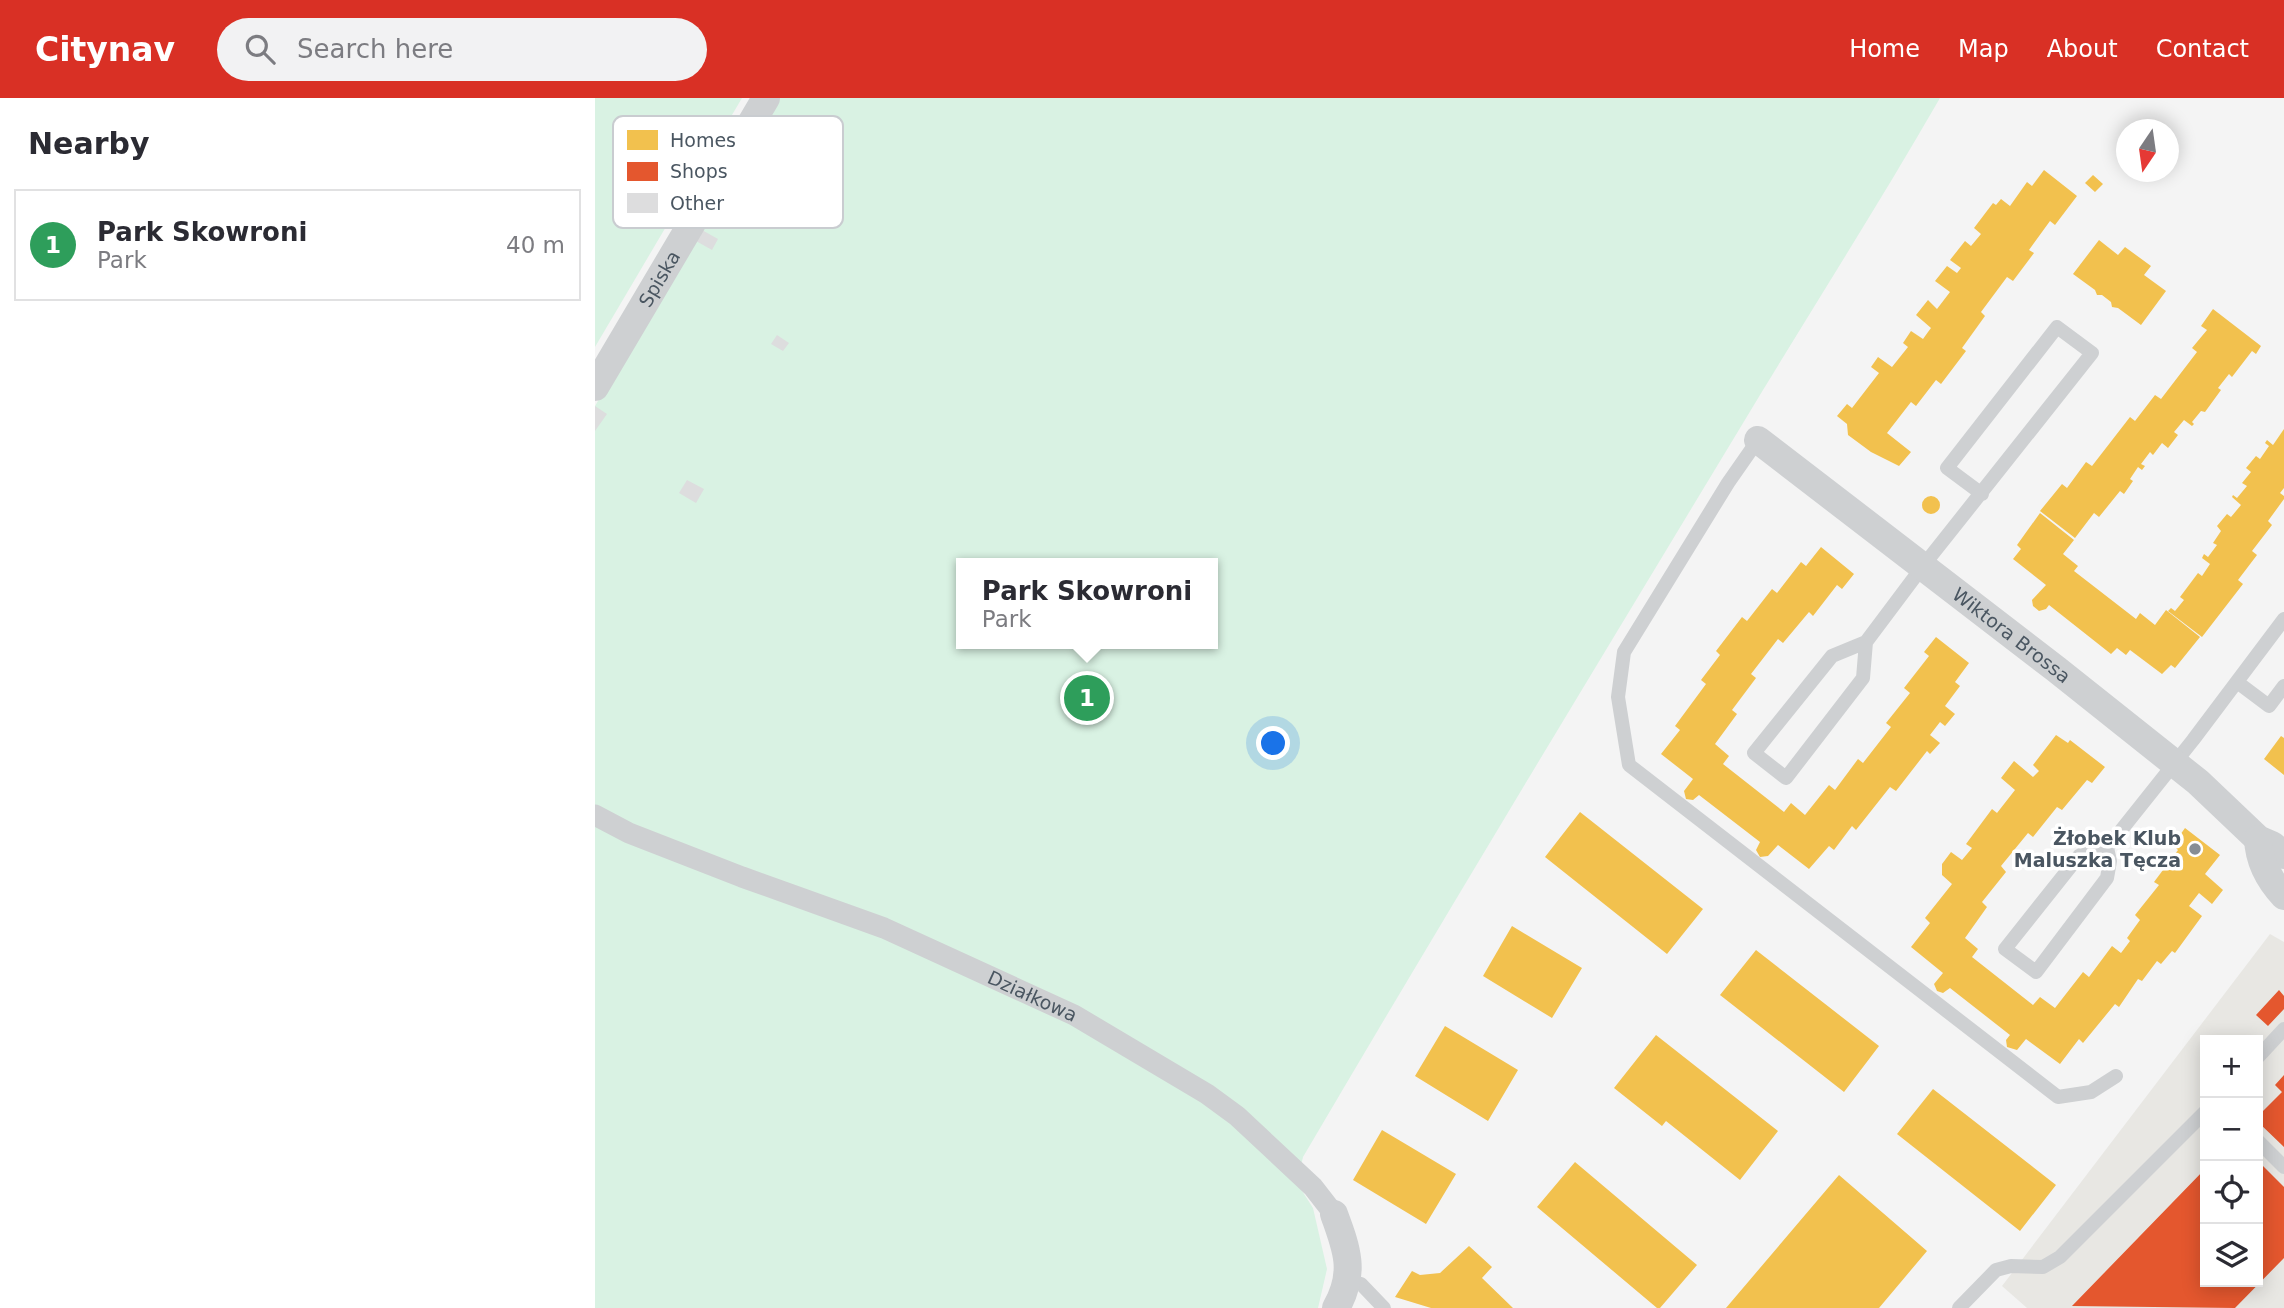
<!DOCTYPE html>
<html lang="en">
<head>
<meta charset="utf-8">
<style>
  :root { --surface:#fff; --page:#f2f2f3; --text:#2b2b33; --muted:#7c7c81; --line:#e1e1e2; --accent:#d93025 }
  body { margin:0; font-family:"DejaVu Sans",sans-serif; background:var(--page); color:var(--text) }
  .controls { position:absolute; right:21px; bottom:21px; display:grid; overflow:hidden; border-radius:0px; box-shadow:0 4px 18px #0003 }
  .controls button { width:63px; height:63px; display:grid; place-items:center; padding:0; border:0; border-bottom:2px solid var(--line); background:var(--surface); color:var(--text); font:35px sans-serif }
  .compass { position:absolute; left:1521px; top:21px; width:63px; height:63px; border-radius:50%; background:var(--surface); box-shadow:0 4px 18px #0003; rotate:193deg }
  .you { position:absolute; left:679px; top:646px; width:24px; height:24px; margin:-18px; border:5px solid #fff; border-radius:50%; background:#1a73e8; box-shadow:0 0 0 10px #1a73e833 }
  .badge { display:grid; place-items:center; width:46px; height:46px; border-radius:50%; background:var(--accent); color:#fff; font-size:23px; font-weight:700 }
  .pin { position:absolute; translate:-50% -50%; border:4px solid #fff; box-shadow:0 2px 7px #0006 }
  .popup { position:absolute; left:361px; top:460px; width:262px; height:91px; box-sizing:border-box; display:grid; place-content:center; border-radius:0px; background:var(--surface); filter:drop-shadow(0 2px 5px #0005); font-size:23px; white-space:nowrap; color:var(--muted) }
  .popup b { font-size:26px; color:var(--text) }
  .popup::after { content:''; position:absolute; left:50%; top:100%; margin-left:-14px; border:14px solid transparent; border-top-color:var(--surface) }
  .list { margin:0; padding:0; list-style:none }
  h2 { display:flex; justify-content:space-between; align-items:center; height:91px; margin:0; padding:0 28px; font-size:30px }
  h2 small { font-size:23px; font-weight:400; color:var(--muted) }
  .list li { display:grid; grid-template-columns:46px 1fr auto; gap:21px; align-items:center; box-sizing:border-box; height:112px; margin:0 14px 14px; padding:0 14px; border:2px solid var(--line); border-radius:0px }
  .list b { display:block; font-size:26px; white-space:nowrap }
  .list p { margin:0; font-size:23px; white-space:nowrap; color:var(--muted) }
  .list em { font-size:23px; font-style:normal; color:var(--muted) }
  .icon { flex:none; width:38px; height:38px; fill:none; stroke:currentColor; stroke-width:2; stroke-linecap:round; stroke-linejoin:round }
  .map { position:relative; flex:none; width:1689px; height:1210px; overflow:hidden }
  header { display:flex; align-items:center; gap:42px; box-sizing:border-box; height:98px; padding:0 35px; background:var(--accent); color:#fff }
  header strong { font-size:33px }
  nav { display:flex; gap:38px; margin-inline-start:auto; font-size:24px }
  .search { width:490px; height:63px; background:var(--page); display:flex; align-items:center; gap:18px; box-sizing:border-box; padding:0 24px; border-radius:38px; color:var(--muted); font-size:26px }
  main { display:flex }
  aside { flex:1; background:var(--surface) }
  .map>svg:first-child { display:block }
</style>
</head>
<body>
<header>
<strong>Citynav</strong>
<div class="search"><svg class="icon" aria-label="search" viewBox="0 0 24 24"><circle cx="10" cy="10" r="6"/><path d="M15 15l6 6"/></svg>Search here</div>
<nav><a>Home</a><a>Map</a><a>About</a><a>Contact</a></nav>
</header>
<main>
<aside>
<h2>Nearby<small></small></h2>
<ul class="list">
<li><span class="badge" style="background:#2e9e5b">1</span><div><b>Park Skowroni</b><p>Park</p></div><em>40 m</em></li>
</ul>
</aside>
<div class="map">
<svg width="1689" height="1210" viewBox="0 0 1689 1210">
  <rect width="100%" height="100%" fill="#f4f4f4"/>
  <path fill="#e8e7e3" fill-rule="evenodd" d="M1675,836L1689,844V1210H1432L1407,1188ZM1610,942H1663V1184H1610Z"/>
  <path fill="#d9f2e3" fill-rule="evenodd" d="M0,0H147L0,249Z
    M183,0H1345C1288,99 1227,195 1168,292C1014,547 859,802 708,1059L702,1085L718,1110L732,1171L723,1210H0V308ZM366,465H618V546H366Z"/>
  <path fill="#f2c14e" d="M1449,72L1482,98L1460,127L1455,123L1434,152L1439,155L1418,183L1412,179L1386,214L1390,218L1367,250L1371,253L1346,286L1341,282L1321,308L1316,304L1292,335L1316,354L1304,368L1276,354L1253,337L1252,326L1242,318L1252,306L1257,310L1284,275L1276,269L1283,259L1297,269L1313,249L1308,245L1316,233L1328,241L1333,234L1336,230L1321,217L1333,202L1342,211L1355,194L1340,183L1352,168L1362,175L1366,170L1355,162L1370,143L1376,148L1386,136L1379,130L1398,105L1401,107L1406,101L1415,108L1432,84L1437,88Z
    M1498,77L1508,86L1500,94L1490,85Z
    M1504,142L1523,157L1530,149L1556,168L1549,177L1571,193L1546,227L1523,210L1517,209L1516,204L1507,197H1502L1500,192L1478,176Z
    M1618,211L1666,248L1661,256L1657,253L1637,279L1634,276L1623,290L1626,292L1610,314L1606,313L1597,324L1599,326L1597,328L1589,322L1579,334L1583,337L1573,350L1567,345L1558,357L1555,354L1546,366L1550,368L1547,372L1543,369L1535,381L1538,383L1529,396L1525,393L1504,419L1499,415L1480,440L1445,413L1467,386L1472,390L1491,364L1497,368L1535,319L1540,323L1560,297L1566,301L1602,254L1597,250L1612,232L1606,228Z
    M1689,331V390L1685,395L1689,398V401L1673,423L1677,427L1657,453L1662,457L1643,482L1648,486L1607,539L1573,513L1576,510L1580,513L1589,502L1585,499L1603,475L1607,478L1615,466L1607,460L1609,456L1613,459L1622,447L1618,445L1626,433L1622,428L1632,416L1636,419L1646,407L1637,399L1638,397L1642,400L1652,388L1647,385L1656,374L1651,370L1661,358L1665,361L1674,348L1670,345L1672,342L1678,347Z
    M1327 407a9 9 0 1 1 18 0a9 9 0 1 1-18 0Z
    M1445,415L1479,442L1468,456L1483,468L1479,473L1541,521L1545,515L1560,527L1571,512L1605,539L1580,570L1576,567L1567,576L1535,552L1531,557L1522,550L1516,556L1454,507L1451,511L1444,513L1438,508L1437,502L1451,487L1418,461L1426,451L1422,447Z
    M1226,449L1259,476L1247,491L1242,487L1218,518L1214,514L1188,545L1183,541L1156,576L1161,580L1137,612L1142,616L1120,646L1134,658L1128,666L1189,714L1196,705L1210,717L1234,687L1240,692L1263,661L1268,665L1296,629L1291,625L1315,595L1309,590L1334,558L1329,554L1341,539L1374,565L1360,584L1365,588L1350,608L1360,616L1350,628L1345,624L1335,637L1345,645L1335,656L1332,653L1301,693L1295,689L1261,732L1257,728L1239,752L1234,748L1214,771L1183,747L1173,758L1165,759L1161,752L1165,744L1104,697L1098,702L1091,701L1089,693L1098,681L1066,656L1085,632L1080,628L1111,586L1106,582L1125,557L1121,553L1147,519L1152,523L1177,491L1182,495L1206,464L1211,468Z
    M1461,637L1473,645L1475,642L1510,669L1497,685L1492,682L1467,712L1462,709L1438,739L1433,735L1406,768L1411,774L1387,804L1392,809L1370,840L1383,851L1377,859L1438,907L1445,899L1460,910L1488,874L1494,879L1517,848L1526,855L1535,843L1532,840L1545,822L1540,817L1564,787L1559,784L1583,752L1578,747L1590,730L1625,757L1610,776L1628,792L1617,806L1604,795L1594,808L1607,818L1580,855L1577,853L1566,866L1562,863L1547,883L1543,881L1524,909L1520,906L1488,945L1484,941L1465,966L1431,941L1422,952L1412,949L1411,942L1415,937L1355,890L1348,895L1342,893L1339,886L1348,875L1316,849L1335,825L1330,820L1357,786L1347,777V766L1356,754L1367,762L1377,750L1371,746L1397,711L1402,715L1420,692L1406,680L1419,663L1438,679L1444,673L1438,667Z
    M1686,638L1689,640V677L1669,661Z
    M985,714L1108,811L1072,856L950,759Z
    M917,828L987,870L957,920L888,878Z
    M1161,852L1284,948L1249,994L1125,897Z
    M850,928L923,972L893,1023L820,978Z
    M1061,937L1183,1033L1145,1082L1071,1023L1067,1028L1019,990Z
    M1338,991L1461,1087L1425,1133L1302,1036Z
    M787,1032L861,1076L831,1126L758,1082Z
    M980,1064L1102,1167L1065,1210H1062L942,1109Z
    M1244,1077L1332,1153L1284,1210H1131Z
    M874,1148L897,1169L887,1180L918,1210H836L800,1199L817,1173L825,1177L845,1175Z"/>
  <path fill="#e4572e" d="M1684,892L1689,898V911L1673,928L1661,917Z
    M1689,977V1049L1663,1024V1018L1687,994L1680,987Z
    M1663,1063L1689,1089V1160L1640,1210L1477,1208L1610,1071V1184H1663Z"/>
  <path fill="#ddddde" d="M174,22L189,29L183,40L169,31Z
    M107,132L123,141L117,152L101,143Z
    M182,237L194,245L188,253L176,246Z
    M0,308L12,316L0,333Z
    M92,382L109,391L101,405L84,395Z"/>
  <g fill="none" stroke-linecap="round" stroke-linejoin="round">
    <path stroke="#ced0d2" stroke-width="14" d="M1163,342L1133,385L1029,554L1023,599L1034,667L1463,999L1496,994L1521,978
      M1271,544L1237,558L1159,655L1191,680L1268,580L1271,544L1328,468L1497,255L1462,229L1352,370L1387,396
      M1642,584L1674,608L1689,588
      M1512,750L1515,763L1512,780L1441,874L1410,851L1484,758L1497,751L1512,750L1598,642L1689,521
      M1663,959L1689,931
      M1663,1043L1689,1069
      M753,1183L766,1186L789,1210
      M1364,1210L1401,1172L1416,1168L1448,1169L1465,1159L1610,1014"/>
    <path stroke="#ced0d2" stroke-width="21" id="s1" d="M0,717L34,735L147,779L289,830L479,917L612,996L642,1018L718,1089L739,1116"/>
    <g stroke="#ced0d2" stroke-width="28">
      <path id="s2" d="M0,289L171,0"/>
      <path id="s3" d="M1163,342L1461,571L1603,684L1663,741L1677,747L1689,757"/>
      <path d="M1663,741C1664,764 1674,782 1689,798"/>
      <path d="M739,1116C752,1151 761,1175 741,1210"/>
    </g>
  </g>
  <circle fill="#868d94" stroke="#fff" stroke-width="2.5" cx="1600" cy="751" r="7"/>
  <g text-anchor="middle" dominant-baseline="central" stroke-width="7" stroke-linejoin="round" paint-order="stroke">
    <g font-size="19" fill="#4a5661" stroke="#fff">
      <text stroke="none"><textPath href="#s2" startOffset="126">Spiska</textPath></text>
      <text stroke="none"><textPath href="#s3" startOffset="320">Wiktora Brossa</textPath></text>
      <text stroke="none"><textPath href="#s1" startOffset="474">Działkowa</textPath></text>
    </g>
    <g font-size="19" font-weight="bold" fill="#4a5661" stroke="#fff" text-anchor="end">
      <text x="1586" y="740">Żłobek Klub<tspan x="1586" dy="22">Maluszka Tęcza</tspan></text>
    </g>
  </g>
  <rect x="18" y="18" width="230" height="112" rx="10" fill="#fff" stroke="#c9ccd0" stroke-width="2"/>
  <rect x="32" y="32" width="31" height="20" fill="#f2c14e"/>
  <rect x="32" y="64" width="31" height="19" fill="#e4572e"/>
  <rect x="32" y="95" width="31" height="20" fill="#ddddde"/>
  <g font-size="19" fill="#4a5661">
    <text x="75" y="49">Homes</text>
    <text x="75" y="80">Shops</text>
    <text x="75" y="112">Other</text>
  </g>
</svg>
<div class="controls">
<button>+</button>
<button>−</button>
<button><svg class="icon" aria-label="locate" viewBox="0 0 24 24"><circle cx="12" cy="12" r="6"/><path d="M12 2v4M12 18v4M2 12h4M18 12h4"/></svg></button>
<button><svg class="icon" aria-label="layers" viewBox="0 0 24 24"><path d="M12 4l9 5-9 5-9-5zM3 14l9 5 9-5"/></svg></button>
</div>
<svg class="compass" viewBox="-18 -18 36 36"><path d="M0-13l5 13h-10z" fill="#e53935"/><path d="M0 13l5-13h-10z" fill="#7c7c81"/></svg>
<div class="you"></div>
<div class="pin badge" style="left:492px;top:600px;background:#2e9e5b">1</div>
<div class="popup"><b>Park Skowroni</b>Park</div>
</div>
</main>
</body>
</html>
